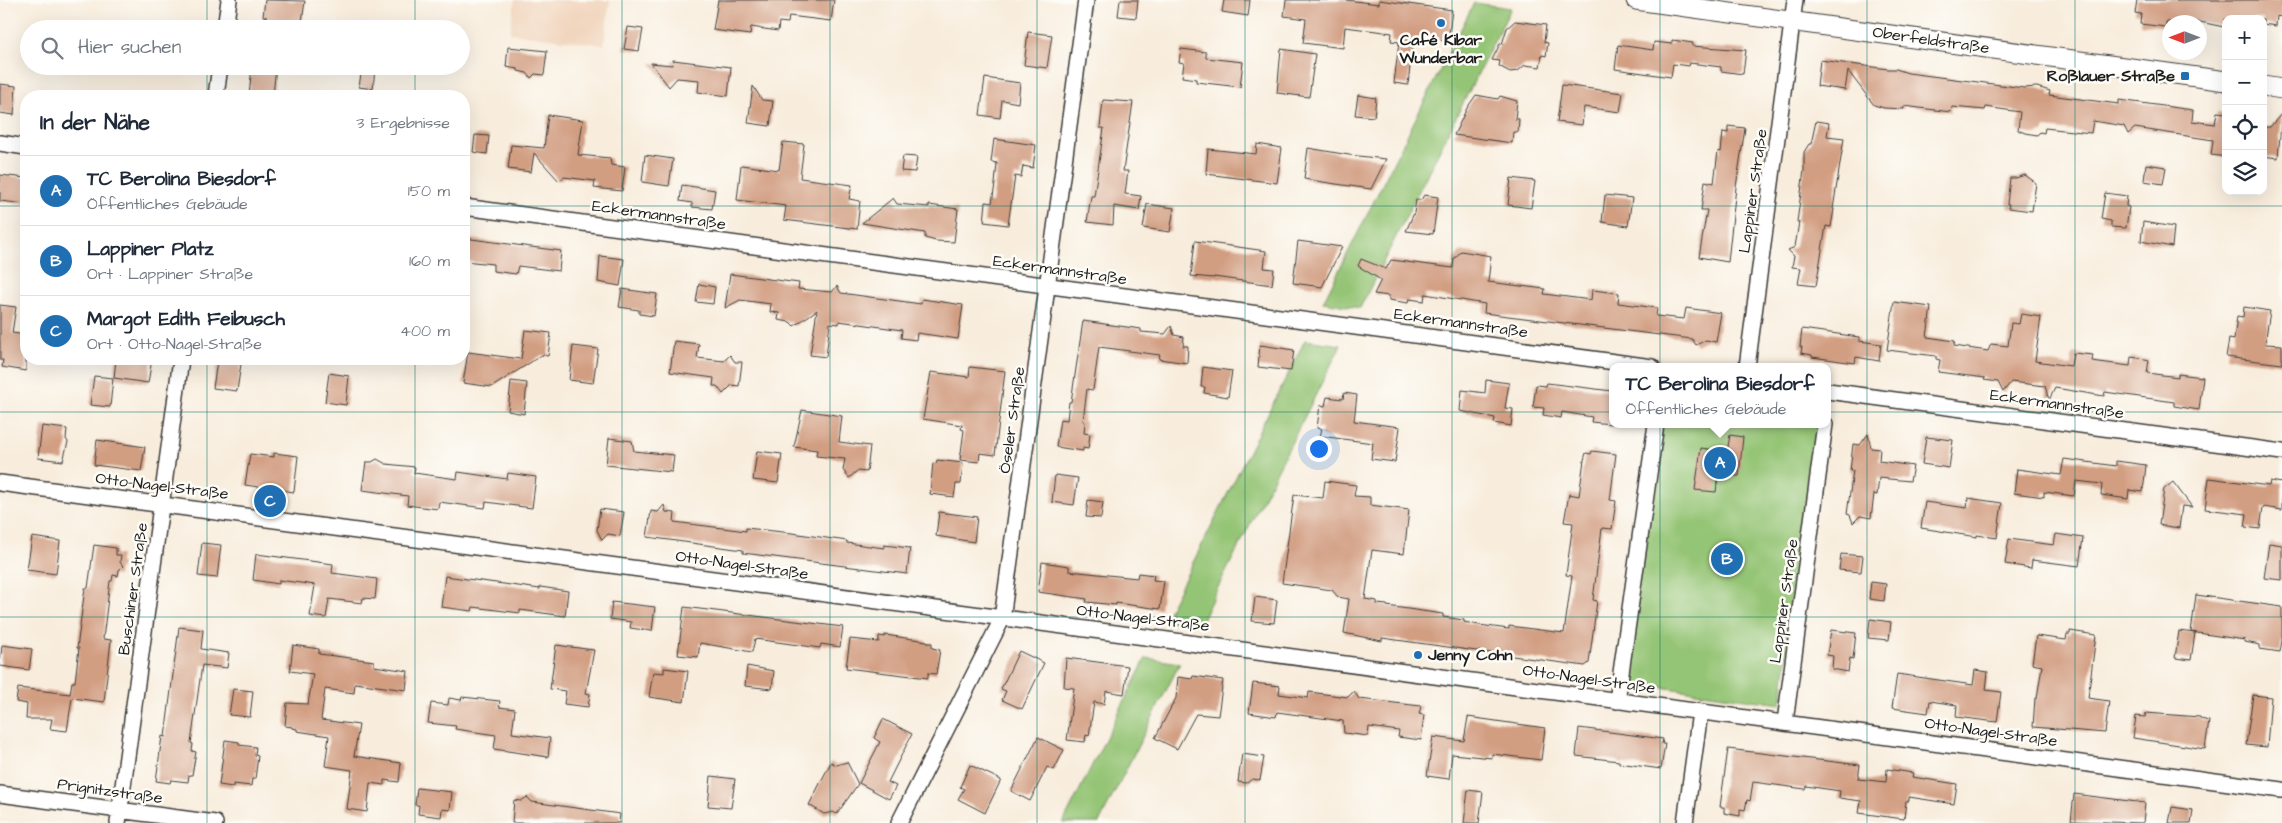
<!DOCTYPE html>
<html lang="de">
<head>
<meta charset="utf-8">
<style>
  :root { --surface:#fff; --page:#f6f6f7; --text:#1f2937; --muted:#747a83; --line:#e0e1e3; --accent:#1f6fb2 }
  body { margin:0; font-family:"Architects Daughter",sans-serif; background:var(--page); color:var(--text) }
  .controls { position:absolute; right:15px; top:15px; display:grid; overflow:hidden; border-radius:10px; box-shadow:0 5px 20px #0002 }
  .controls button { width:45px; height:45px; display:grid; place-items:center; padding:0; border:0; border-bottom:1px solid var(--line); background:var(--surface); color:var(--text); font:25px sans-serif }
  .compass { position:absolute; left:2162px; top:15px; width:45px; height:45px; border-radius:50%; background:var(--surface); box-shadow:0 5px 20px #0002; rotate:270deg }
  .you { position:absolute; left:1318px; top:448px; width:18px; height:18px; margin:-12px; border:4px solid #fff; border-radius:50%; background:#1a73e8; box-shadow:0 0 0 8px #1a73e833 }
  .badge { display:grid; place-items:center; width:32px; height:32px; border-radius:50%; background:var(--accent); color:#fff; font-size:16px; font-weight:700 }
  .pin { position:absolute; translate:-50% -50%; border:2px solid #fff; box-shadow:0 1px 5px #0006 }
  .popup { position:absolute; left:1609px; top:363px; width:222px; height:65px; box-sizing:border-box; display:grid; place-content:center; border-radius:10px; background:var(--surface); filter:drop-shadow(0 1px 4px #0005); font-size:16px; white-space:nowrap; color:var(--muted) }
  .popup b { font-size:19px; color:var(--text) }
  .popup::after { content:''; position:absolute; left:50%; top:100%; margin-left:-10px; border:10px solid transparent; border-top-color:var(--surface) }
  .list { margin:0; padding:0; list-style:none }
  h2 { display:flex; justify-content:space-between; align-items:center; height:65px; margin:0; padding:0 20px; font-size:21px }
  h2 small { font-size:16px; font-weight:400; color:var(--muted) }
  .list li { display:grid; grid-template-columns:32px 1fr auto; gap:15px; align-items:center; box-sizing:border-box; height:70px; padding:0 20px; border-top:1px solid var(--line) }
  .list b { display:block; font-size:19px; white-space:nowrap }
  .list p { margin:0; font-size:16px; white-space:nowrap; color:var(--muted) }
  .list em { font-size:16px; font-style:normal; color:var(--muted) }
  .icon { flex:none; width:28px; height:28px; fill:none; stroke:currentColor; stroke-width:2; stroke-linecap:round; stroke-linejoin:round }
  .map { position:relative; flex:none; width:2282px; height:823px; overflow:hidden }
  .search { position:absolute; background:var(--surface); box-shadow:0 5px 20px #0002; left:20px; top:20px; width:450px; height:55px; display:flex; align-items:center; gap:12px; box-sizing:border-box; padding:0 18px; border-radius:28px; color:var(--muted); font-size:19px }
  .panel { position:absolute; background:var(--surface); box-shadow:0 5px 20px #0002; left:20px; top:90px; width:450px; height:275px; border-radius:20px }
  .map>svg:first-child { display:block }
</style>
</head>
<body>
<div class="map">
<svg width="2282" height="823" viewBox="0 0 2282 823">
  <rect width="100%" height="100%" fill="#fdfcf7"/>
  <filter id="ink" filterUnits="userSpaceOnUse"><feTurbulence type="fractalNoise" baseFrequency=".02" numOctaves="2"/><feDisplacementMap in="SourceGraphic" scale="10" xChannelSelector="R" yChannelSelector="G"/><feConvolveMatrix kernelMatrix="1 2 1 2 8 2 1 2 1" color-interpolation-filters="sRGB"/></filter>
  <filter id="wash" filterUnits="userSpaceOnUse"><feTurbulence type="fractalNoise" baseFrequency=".0096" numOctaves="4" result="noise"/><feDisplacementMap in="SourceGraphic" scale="20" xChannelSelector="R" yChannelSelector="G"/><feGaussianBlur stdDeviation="1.12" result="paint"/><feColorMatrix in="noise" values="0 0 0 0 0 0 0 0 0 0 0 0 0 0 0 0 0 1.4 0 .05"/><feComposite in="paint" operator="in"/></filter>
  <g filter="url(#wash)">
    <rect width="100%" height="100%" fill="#f8eddd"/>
    <path fill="#f1d5bd" d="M515,0H610L604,45L510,33Z"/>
    <path fill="#94c474" stroke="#587048" d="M1474,3L1511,8L1360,308L1323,302Z
      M1305,340L1341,345L1199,625L1164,620Z
      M1661,424H1819L1781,704L1624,682Z
      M1146,658L1180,663L1099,823H1063Z"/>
    <g id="blocks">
      <path fill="#d29e82" d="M265,0L305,1L301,29H277L278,22L267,21V17L263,16Z
        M718,0H834L831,21L789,16L788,23L779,22L778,31L751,27L750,35L713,30Z
        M1120,0H1138L1136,18L1118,16Z
        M1224,0H1250L1248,16L1222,12Z
        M1286,0H1346L1379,4V0L1452,10L1448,43L1428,34L1425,40L1413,39L1408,85L1394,83L1399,42L1391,41L1392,33L1345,27L1343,48L1303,43L1306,19L1284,16Z
        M2137,0H2282V17L2277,16L2276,26L2263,24V19H2225L2224,27L2200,22H2166V27L2140,24L2141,14L2135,13Z
        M1515,21L1546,25L1544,42L1548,43L1546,56L1542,55L1540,67L1525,65L1518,71L1510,72L1499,66L1500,61L1492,60L1500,44H1502L1507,28Z
        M628,27L643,29L639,51L624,49Z
        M1028,32L1052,35L1047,68L1024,65Z
        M1672,40L1693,43L1692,46L1746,50L1743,74L1721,71V67L1690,63L1689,66L1673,64L1671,77L1615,69L1618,45L1653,50L1654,42L1672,44Z
        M508,47L547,51L544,75L535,74L531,78L527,73L518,71V69L506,67Z
        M1181,49L1206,52V58L1243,62L1240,87L1196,82V79L1182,77L1184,63L1179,62Z
        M1281,49L1315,54L1309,97L1277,93Z
        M673,60L731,67L728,96L698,92L699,80L677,78L669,87L651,63L672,65Z
        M1820,60L1888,69H1896L1908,73L2024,88L2037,87L2050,91L2049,95L2119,104V100L2193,110L2192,121L2215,124L2217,112L2226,113V157L2211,155L2213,140L2135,128L2128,134L2124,126L2093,121L2091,133L2045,128L2044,133L2040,132L2037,135L2025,133L2018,130L2020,112L1986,107L1985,110L1952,107L1951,112L1904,106V109L1884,108L1874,105L1848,71L1845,90L1817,86Z
        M252,66H276L273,96H249Z
        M362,67L375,68L373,89L359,87Z
        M985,78L1020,83L1018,103L1002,100L1000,118L980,115Z
        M0,84L16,86L14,115L0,113Z
        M1562,85L1623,93L1620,112L1584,107L1582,125L1557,122Z
        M753,86L762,100L773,101L770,126L748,123Z
        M1358,95L1376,98L1374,117L1355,115Z
        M1476,95L1498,99L1500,96L1517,101L1515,119H1519L1518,132H1513L1512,143L1454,135L1467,108Z
        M1103,100L1133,102L1123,171H1128L1125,194L1141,196L1139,210L1114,206L1113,225L1087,222L1091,196H1094L1104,128H1100Z
        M2282,113L2278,158L2263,156V127H2270Z
        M548,115L583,120L578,155L610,158L611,165L625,167L622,191L594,188L595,181L564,177L559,181L534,153L531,172L508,169L511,145L544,148Z
        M1816,121L1829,123L1827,136L1844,138L1833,209H1834L1831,227L1826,226L1816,286L1798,284L1801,268L1792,267L1794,256L1788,250L1795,247L1799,222H1797L1804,170V152L1809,144H1811Z
        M1728,126L1745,128L1736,187L1728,262L1699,257L1707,210H1701L1705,181L1714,183L1718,151L1721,152L1723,132L1728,133Z
        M475,135L489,136L487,154L473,152Z
        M994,139L1036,145L1033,168L1023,166L1021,177L1015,176L1008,225L984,222L986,202L992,203L995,184L997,163L991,162Z
        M783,142L804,144L800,178L852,185L849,199L860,201L857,229L784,220L786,206L737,200L741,165L779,170Z
        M1257,144L1282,148L1277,183L1206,174L1208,149L1256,154Z
        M1308,148L1349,155L1386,159L1371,189L1336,184L1304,179Z
        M645,155L673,159L669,186L642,182Z
        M903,156L917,157L915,172L901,171Z
        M2146,164L2166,167L2163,184L2144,181Z
        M0,175L26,178V204L0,201Z
        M2025,175L2036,183L2032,211L2008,208L2009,204H2007L2010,178H2016Z
        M1511,178L1535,181L1531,208L1508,205Z
        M682,185L715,190L712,209L692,207V203L680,201Z
        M2105,193L2127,196L2126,206L2129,207L2126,228L2111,227V221L2101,219Z
        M1424,195L1438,197L1433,234L1406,231L1414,213L1416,200H1421Z
        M1605,195L1632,198L1628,226L1602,222Z
        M893,198L897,204L929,207V205L958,209L954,242L936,241L925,238V233L862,223Z
        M1147,204L1174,208L1170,232L1143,228Z
        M2143,222L2174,227L2172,247L2141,241Z
        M464,238L561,251L559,271L518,266L516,274L493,271V264L464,261Z
        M1195,241L1266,251L1264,268L1274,269L1272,285L1214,277V278L1191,276Z
        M1298,241L1342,247L1322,287L1293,283Z
        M1461,251L1491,256L1488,282L1545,289L1544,294L1591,300L1592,290L1619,293L1618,303L1657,308L1656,316L1684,319L1686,308L1721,313L1716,342L1706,340L1696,345L1692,339L1484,313L1485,304L1425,294L1424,301L1409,299L1408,303L1389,300V296L1374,294L1381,280L1358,266L1361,259L1386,269L1391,260L1453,268L1454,259Z
        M600,256L624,259L620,286L598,282Z
        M730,274L799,283L798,289L832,292L837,286L841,293L848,294L921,304L922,299L963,305L958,339L917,333L916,340L901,338L902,330L839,321V324L830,323L826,357L810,355L817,310L794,326L790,322L778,320L779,313L770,312L771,304L740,300L725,308Z
        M699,284L715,287L713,304L696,302Z
        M622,289L657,294L654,316L639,314V310L619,307Z
        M1894,302L1931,307L1927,337L1955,341L1954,346L1988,351L1991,344L2008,346L2011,323L2019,324L2021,314L2041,317L2035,361L2071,366L2073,353L2093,355L2092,361L2130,366L2131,357L2145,359L2149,360L2147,373L2178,377V374L2203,377L2199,410L2174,406V402L2105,392L2104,396L2055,388L2049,400L2045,386L2011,382L2003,392L1998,382L1984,380L1985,378L1938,372L1940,360L1936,359V356L1887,350Z
        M0,305L16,307L12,333L26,335V371L2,367L3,360H0Z
        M2244,307L2270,311L2265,344L2282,345V364L2226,357L2229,339L2234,340L2237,316L2243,317Z
        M1083,321L1141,329V332L1165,334L1171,326L1174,335L1184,337L1183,346H1188L1187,363L1159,359L1160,355L1099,347L1093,390L1087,389L1083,421L1085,422L1084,433L1090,434L1088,449L1083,448V451L1056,447L1060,419L1067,420L1069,402H1071Z
        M1802,329L1859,337V341L1881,344L1879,361L1856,357L1855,363L1812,357V355L1801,353L1802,347H1800Z
        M525,330L551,333L548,356L542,355L492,387L463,383L468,352L521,359Z
        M674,341L699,344L697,358L724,361L730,355L735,362H742L739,386L732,385L723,394L717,386H713L714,378L670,372Z
        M1260,345L1294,350L1291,371L1258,367Z
        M573,346L598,349L593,383L569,380Z
        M116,359H152L148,383L114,378Z
        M217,361L241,364L237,391L213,388Z
        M970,367L1005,371L995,455L980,453L979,462L960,460L964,430L961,429L962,425L923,419L931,372L969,377Z
        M1203,367L1232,371L1228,397L1204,393L1205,387H1201Z
        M329,373L349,376L346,405L325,402Z
        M94,376L113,378L110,407L90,405Z
        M1486,380L1509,383L1505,408L1513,409L1511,426L1494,423L1495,418L1460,411L1462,390L1485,393Z
        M511,381L527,383L524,414L508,411Z
        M1547,383L1612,391L1611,424L1591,422L1592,417L1562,412L1561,418L1543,415L1544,408L1533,407L1536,385L1546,386Z
        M1344,393L1357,395L1354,421L1400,427L1395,462L1371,459L1373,443L1320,436L1322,429L1317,428L1320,405L1325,406L1327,397L1343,399Z
        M802,410L842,416L839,442L870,446L867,472L857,471L849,478L843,470L845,459L816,456L817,450L794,447Z
        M42,426L67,429L66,439L68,442L63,461L38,458Z
        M1868,434L1871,448L1880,449L1879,461L1913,466L1910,481L1879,478L1877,495L1874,494L1871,518L1860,516L1853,523L1850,515L1847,514L1853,471H1850L1853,444L1860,445Z
        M1730,435L1743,437L1739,476H1718L1716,492L1695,490L1701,448L1727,452Z
        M1926,437L1953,440L1949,468L1922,464Z
        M609,438L632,441L634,451L674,455L672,472L606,465Z
        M97,440L145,447L141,471L94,465Z
        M757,451L782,454L778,483L753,480Z
        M1592,451L1616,454L1610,500L1616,501L1612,529L1602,528L1593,600L1597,601L1589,663L1585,666L1382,638V641L1344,633L1349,599L1338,597L1332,590L1282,583L1294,495L1323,498L1325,481L1356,485L1354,496L1370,497V505L1409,510L1404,554L1372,550L1365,599L1377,601V604L1387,605V606L1443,614V617L1464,620V622L1479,625L1509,629V626L1564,633L1572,576L1566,575L1573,523L1564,522L1569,494L1579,496L1584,460L1586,453L1591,454Z
        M274,453L298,456L294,492L245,485L250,454L274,457Z
        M377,459L386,464L415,467L414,473L457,479L458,472L507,479L508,473L536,477L532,508L486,502L485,508L439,502L438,509L407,505L408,496L362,490L366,462H372Z
        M2064,459L2116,466V461L2146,465L2143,492L2129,490L2128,499L2101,495L2102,484L2076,481L2074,496L2044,492V497L2014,493L2017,469L2061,475Z
        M937,460L963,463L961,484H956L954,497L930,494L933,463L936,464Z
        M1055,475L1078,478L1074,505L1052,502Z
        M2209,478L2269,486L2270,481L2282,483V510L2263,507L2260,529L2245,527L2247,514L2205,509Z
        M2173,482L2192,507L2182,506L2179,528L2159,525L2164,489Z
        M1968,498L2002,503L1997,538L1977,535V537L1921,528L1925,502L1967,508Z
        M1088,500L1103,502L1101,518L1086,517Z
        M664,505L666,512L675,513L674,522L746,531V528L792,533L847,541V543L884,548V545L910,548L907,574L743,553V550L647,537L651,511L658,512Z
        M600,509L624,512L620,536L608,534L602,540L597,530Z
        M939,512L977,517L974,542L936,536Z
        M2056,534L2083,538L2079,566L2032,560L2031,568L2005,564L2009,539L2054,545Z
        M32,537L60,541L56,574L27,570Z
        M202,543L221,545L217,578L198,576Z
        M2269,543L2282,545V580L2264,578Z
        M94,545L116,548V555H121L120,562L123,566L119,570L118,576L113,575L112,581H110L103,639L111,640L104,702L72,698L67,731L50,729L52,719H26L27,704L16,702L18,688L70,694L72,682H75L79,648H77L85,588H88Z
        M256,554L333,564L332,573L377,579L375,599L363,598L362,603L329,599L326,618L310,616L315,585L279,580V584L253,580Z
        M1841,554L1863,556L1861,572L1839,570Z
        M1042,562L1069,566V571L1137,578L1138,573L1154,575L1153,580L1164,581L1160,609L1116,603V605L1086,602L1087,599L1038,592Z
        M445,576L540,589V587L568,591L565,616L520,610V613L473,607L472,611L441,607Z
        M1871,582L1886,584L1884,601L1869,599Z
        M2196,595L2282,607V641L2280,652L2260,649V645L2245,642V640L2191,632Z
        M1255,597L1277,600L1274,623L1252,621Z
        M612,602L655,607L652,631L630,628L631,622L610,619Z
        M684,607L843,627L840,647L821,644L820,648L755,639L752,652L700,643L698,657L678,655Z
        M1870,619L1891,622L1889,640L1868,638Z
        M179,627L203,630L201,649L229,653L227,668L202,665L191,743L193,744L192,751L196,752L192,775H189L188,782L171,780L170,783L156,781L162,736L165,737Z
        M1831,630L1856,633L1853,659L1850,658L1848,672L1832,669L1833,656L1827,655Z
        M2070,631L2096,635L2088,698L2109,701L2105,733L2033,727L2035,698H2037L2042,666L2032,664L2036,636L2066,640L2067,634H2070Z
        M2179,631L2195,633L2191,660L2175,658Z
        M885,635L927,641V643H932V648L940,650L936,674L928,673V678L846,668L850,639L879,642V636L885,637Z
        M2,645L32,649L29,670L0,666Z
        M293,645L319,649V654L374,661V666L408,671L406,690L355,683L354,693L325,689L321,720L359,725L354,756L401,763L399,782L384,780V785L370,783L367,812L347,809L352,770L325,766L329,736L297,731V729L292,728V727L285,726L287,703L308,704L313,674L290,671Z
        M556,645L594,650L586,693L590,694L588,707L564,704L566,691L550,689Z
        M1019,651L1044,663L1022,709L1002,700L1006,691L1001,689Z
        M1066,658L1128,666L1124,694L1106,691L1104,704L1094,702L1089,736L1086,735L1085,742L1067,740L1074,688L1064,687Z
        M747,666L774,671L772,689L745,686Z
        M664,668L688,671L684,702L649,697L653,672L664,673Z
        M1975,670L1988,672L1986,690L2001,692L1997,722L1956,717L1957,705L1930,701L1928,713L1892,708L1897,674L1973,685Z
        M1193,676L1223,680L1218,716L1196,714L1177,749L1155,738L1176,698L1178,677L1192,679Z
        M1253,683L1280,686L1279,694L1308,698L1309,692L1348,697L1354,691L1359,699L1421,706L1419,714L1424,715L1421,740L1398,737L1399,731L1369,727L1368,736L1344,733L1343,721L1277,712L1276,717L1249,713Z
        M233,689L253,691L250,717L229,715Z
        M2253,695L2271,697L2267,747L2246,745Z
        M462,697L500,701L499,707L515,709L512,733L550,738L548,757L494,749L496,735L455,729L456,726L428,723L431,703L448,705L449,698L461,700Z
        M2146,713L2200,717L2201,719L2209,721L2205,749L2133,738L2136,716L2145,717Z
        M1468,717L1545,728L1541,760L1492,754V758L1452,754L1449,779L1427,776L1433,737L1464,741Z
        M883,719L912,734L888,782L896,786L889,799L859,783L880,742L874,738Z
        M1579,728L1663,739L1662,744H1665L1661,769L1619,763V761L1576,756Z
        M1038,737L1064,750L1054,770L1047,767L1030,801L1011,791Z
        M225,740L239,742V745L256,747L255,755L258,756L255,779H252L251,786L233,784V787L219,785Z
        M1728,749L1860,765L1858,779L1886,782L1887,769L1913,773L1912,777L1957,784L1954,804L1909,797V801H1906L1904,819L1859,813L1861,801L1839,798L1840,791L1806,786L1805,789L1753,782L1750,801L1747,800L1745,810L1740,809V816L1724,813V807H1720Z
        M1242,754L1264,757L1260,780L1252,779L1247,783L1238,782Z
        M831,762L836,765L847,762L858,784L837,814L833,812L824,814L809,805Z
        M970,765L1001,780L985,813L958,799L964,789L960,787Z
        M711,776L735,779L731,808L708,806Z
        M417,788L452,792L450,810L442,809L441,817L418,814L419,805H415Z
        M1468,790L1483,792L1479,823H1464Z
        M2074,794L2145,803L2143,823L2071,821Z
        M527,797L532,802L620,814L619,823H512L514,800L521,801Z
        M2172,807L2193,810L2191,823H2169Z"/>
    </g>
  </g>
  <g filter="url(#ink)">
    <use href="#blocks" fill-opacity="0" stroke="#3d3b39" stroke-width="1"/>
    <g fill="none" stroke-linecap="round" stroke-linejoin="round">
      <defs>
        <path id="minor" d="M225,29L229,0
          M216,96L220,66
          M0,143L26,147
          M464,207L1652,367
          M1747,367L1795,0
          M1828,391L2282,452
          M0,483L2282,790
          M1617,701L1656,424
          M1785,722L1825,424
          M0,794L215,823
          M118,823L181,359
          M899,823L1002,619L1086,0
          M1685,823L1700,712"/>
        <path id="tertiary" d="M1636,0L2226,81
          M2263,86L2282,89"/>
      </defs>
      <use href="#minor" stroke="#3d3b39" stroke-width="18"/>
      <use href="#tertiary" stroke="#3d3b39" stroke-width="21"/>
      <use href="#minor" stroke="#fff" stroke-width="15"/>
      <use href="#tertiary" stroke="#fff" stroke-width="19"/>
    </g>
  </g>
  <path fill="none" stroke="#0f766e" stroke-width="1" stroke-opacity="0.55" d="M207,0V29M415,0V29M622,0V823M830,0V823M1037,0V823M1245,0V823M1452,0V823M1660,0V823M1867,0V823M2075,0V823M207,66V96M415,66V96M0,206H26M464,206H2282M207,359V823M415,359V823M0,412H2282M0,617H2282"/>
  <g fill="#1f6fb2" stroke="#fdfcf7" stroke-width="2">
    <circle cx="1441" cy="23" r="5"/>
    <rect x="2180" y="71" width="10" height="10" rx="2.5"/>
    <circle cx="1418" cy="655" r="5"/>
  </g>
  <g text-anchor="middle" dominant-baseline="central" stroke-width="5" stroke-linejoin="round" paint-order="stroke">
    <g font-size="16" font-weight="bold" fill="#1c1c1c" stroke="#fdfcf7">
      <text x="1441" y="40">Café Kibar<tspan x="1441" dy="18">Wunderbar</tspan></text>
      <text x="2175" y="76" text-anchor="end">Roßlauer Straße</text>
      <text x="1428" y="655" text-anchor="start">Jenny Cohn</text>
    </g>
    <g font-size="16" fill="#1c1c1c" stroke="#fdfcf7">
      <text transform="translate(1931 40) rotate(8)">Oberfeldstraße</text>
      <text transform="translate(1753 191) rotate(-82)">Lappiner Straße</text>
      <text transform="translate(659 215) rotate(8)">Eckermannstraße</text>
      <text transform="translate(1060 270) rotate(8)">Eckermannstraße</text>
      <text transform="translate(1461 323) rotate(8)">Eckermannstraße</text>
      <text transform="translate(2057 404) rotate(8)">Eckermannstraße</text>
      <text transform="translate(1012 420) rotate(-82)">Öseler Straße</text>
      <text transform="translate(162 486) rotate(7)">Otto-Nagel-Straße</text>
      <text transform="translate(742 565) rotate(8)">Otto-Nagel-Straße</text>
      <text transform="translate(133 589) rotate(-82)">Buschiner Straße</text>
      <text transform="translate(1784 601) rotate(-82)">Lappiner Straße</text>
      <text transform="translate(1143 618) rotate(7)">Otto-Nagel-Straße</text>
      <text transform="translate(1589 679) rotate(8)">Otto-Nagel-Straße</text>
      <text transform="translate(1991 732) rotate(8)">Otto-Nagel-Straße</text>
      <text transform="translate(110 791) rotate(8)">Prignitzstraße</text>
    </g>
  </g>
</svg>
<div class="controls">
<button>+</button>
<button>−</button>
<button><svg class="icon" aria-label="locate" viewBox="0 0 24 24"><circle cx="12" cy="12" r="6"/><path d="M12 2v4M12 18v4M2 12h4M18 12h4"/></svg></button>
<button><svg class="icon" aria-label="layers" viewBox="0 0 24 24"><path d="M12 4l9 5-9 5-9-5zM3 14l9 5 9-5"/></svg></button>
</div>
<svg class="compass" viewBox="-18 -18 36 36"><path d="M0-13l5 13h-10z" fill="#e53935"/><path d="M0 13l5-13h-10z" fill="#747a83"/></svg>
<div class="you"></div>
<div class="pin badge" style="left:1720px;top:463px">A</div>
<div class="popup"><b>TC Berolina Biesdorf</b>Öffentliches Gebäude</div>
<div class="pin badge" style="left:1727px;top:559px">B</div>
<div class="pin badge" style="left:270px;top:501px">C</div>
<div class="search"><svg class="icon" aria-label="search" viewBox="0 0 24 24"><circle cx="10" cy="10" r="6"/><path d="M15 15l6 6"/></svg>Hier suchen</div>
<section class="panel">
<h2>In der Nähe<small>3 Ergebnisse</small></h2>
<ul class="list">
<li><span class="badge">A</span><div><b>TC Berolina Biesdorf</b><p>Öffentliches Gebäude</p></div><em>150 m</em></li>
<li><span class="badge">B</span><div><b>Lappiner Platz</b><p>Ort · Lappiner Straße</p></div><em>160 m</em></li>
<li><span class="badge">C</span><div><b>Margot Edith Feibusch</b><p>Ort · Otto-Nagel-Straße</p></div><em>400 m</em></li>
</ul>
</section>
</div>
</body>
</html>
